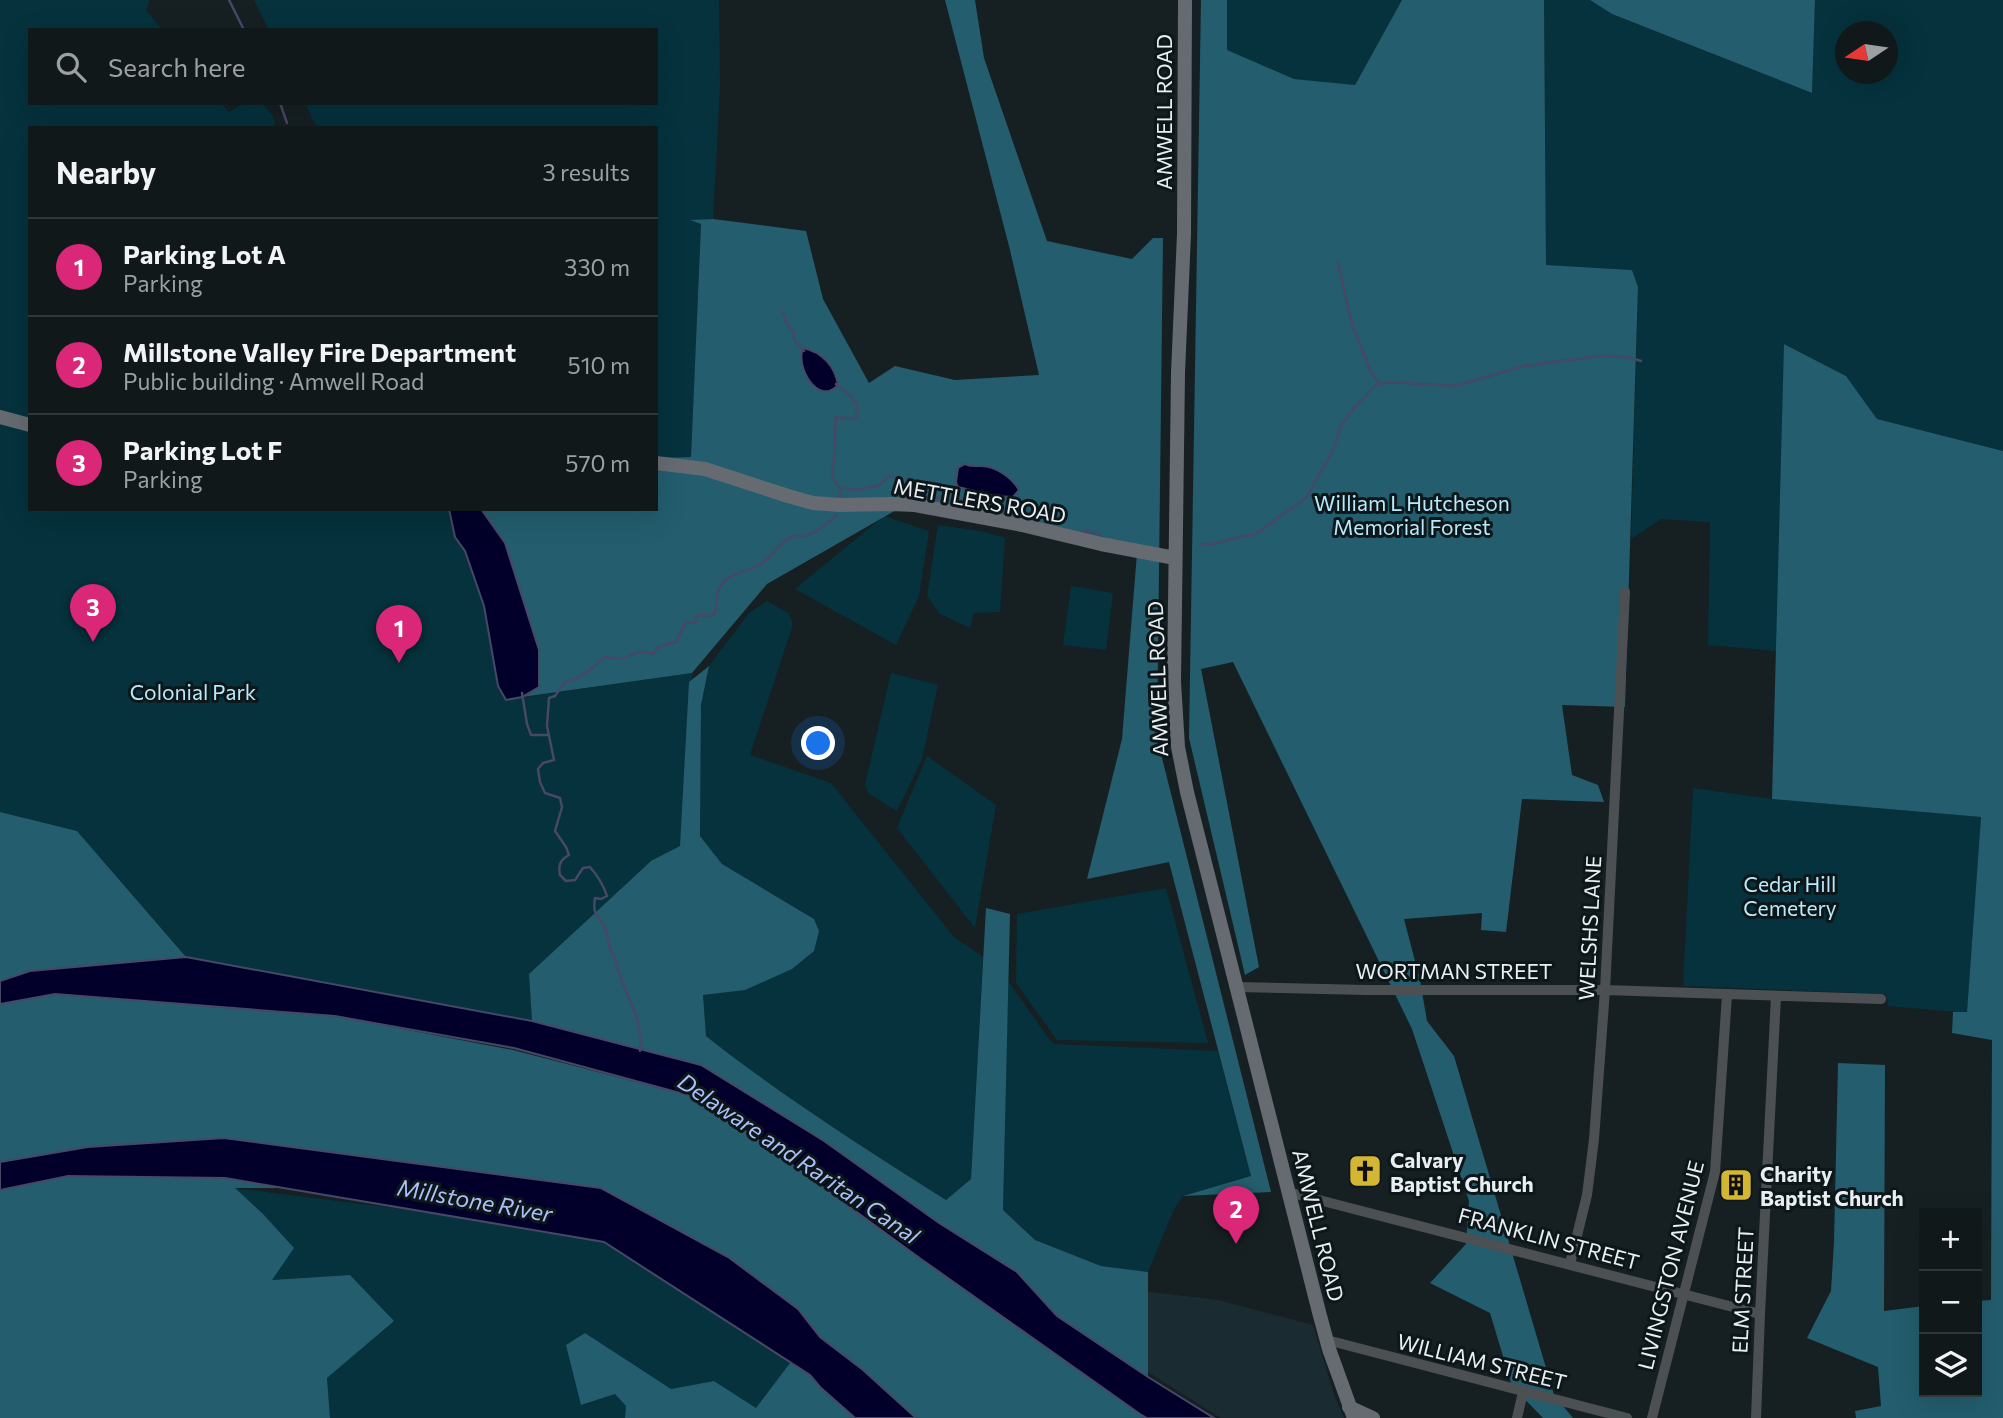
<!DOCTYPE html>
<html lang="en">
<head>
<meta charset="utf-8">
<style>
  :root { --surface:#10181a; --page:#192123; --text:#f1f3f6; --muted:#9ca0a2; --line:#303739; --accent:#db2777 }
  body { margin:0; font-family:Commissioner,sans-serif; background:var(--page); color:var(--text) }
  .controls { position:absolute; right:21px; bottom:21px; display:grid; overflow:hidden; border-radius:0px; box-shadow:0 7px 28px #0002 }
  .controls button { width:63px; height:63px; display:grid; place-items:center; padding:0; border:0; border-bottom:2px solid var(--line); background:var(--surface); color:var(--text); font:35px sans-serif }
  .compass { position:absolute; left:1835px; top:21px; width:63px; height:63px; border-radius:50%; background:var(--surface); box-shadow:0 7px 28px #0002; rotate:257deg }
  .you { position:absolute; left:819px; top:744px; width:24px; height:24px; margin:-18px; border:5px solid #fff; border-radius:50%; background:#1a73e8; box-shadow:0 0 0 10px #1a73e833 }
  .badge { display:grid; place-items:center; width:46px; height:46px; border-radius:50%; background:var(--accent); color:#fff; font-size:23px; font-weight:700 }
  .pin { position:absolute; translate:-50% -58px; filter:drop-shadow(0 2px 4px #0008) }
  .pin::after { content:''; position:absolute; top:37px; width:24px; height:21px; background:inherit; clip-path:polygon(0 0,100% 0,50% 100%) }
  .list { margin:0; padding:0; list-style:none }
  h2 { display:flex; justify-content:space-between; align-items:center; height:91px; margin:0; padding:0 28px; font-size:30px }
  h2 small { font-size:23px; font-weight:400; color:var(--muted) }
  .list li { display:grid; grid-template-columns:46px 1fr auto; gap:21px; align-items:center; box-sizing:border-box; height:98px; padding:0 28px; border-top:2px solid var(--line) }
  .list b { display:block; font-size:26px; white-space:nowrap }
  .list p { margin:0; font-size:23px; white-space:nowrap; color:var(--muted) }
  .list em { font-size:23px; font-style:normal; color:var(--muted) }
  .icon { flex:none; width:38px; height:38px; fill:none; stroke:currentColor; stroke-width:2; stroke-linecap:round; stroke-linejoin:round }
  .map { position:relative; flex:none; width:2003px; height:1418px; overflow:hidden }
  .search { position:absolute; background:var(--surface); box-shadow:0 7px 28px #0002; left:28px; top:28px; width:630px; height:77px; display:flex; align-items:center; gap:18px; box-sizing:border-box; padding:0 24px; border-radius:0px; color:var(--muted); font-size:26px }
  .panel { position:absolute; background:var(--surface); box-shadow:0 7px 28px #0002; left:28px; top:126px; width:630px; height:385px; border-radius:0px }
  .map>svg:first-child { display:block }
</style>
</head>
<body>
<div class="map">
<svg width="2003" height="1418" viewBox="0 0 2003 1418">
  <rect width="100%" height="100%" fill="#162023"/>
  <path fill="#1a2c31" d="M1124,1289L1218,1300L1313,1325L1334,1395L1344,1418H1221L1067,1321Z"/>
  <path fill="#05323d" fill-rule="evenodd" d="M0,0H150L146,10L162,30H30V103H221L229,112L245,103H262L274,118L275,128H30V509H448L455,537L465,551L484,606L498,686L506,700L692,673L689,852L651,861L529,974L532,1021L186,957L77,831L0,812Z
    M254,0H719L720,86L713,219L692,221L701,224L691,458H656V128H317L305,103H656V30H269Z
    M1227,0H1402L1355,85L1294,79L1226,50Z
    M1544,0H1590L1612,14L1812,93L1815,0H2003V451L1877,419L1846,376L1785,344L1777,651L1708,645L1710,522L1661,519L1631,539L1638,287L1632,270L1546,265ZM1846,32H1888V74H1846Z
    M884,516L929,531L919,596L896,645L795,589Z
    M938,525L980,531L1005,538L1000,612L974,613L970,628L940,614L927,596Z
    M1071,586L1113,593L1106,650L1063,645Z
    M767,601L788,613L793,624L750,755L831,783L954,937L983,957L971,1179L946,1200C864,1148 782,1096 706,1036L702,995L723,992L814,919L722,864L700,836L701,705L709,666L749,613Z
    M891,673L938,685L922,759L897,811L868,793L865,785Z
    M927,756L996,805L975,928L897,828Z
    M1693,788L1772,799L1981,817L1967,1013L1888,1006L1886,994L1683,986Z
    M1166,888L1208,1043L1057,1040L1016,983L1017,914Z
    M1008,981L1049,1039L1054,1044L1218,1051L1251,1176L1183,1196L1174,1209L1148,1272L1101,1266L1035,1240L1003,1210Z
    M233,1188L434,1213L604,1242L790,1363L756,1408L714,1381L671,1389L585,1333L582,1405L615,1394L626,1406L625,1418H330L327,1378L393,1321L350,1275L271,1280Z"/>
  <path fill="#235d6e" d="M945,0H975L984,58L1047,241L1132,259L1153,238H1163L1157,738L1271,1192L1183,1196L1251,1176L1169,862L1087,879L1122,739L1137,553L905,505L767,584L692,673L522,697L539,687L481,509H656V458L691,457L701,224L690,220L713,219L806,231L823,299L869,383L895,366L955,380L1039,375L1010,250Z
    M1201,0H1227V50L1294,79L1355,85L1402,0H1544L1546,265L1632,270L1638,287L1625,707L1562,705L1572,775L1598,785L1604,802L1522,799L1506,932L1481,930L1482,913L1404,919L1420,980L1427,1021L1454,1056L1554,1395L1573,1418H1543L1512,1386L1490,1313L1430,1283L1466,1244L1469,1201L1412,1029L1233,662L1201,669L1259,967L1245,975L1189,738Z
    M1590,0H1815L1812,93L1612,14Z
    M1784,344L1846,376L1877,419L2003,451V1418H1856L1855,1411L1881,1406L1878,1367L1807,1338L1831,1291L1834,1242L1838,1063L1885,1065L1884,1311L1924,1306V1392H1977V1301L1991,1300L1992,1040L1952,1033L1953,1012H1967L1981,817L1772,799Z
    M709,666L701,705L700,836L722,864L814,919L819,931L814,951L792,969L745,990L703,995L706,1036C782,1096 864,1148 946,1200L971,1179L986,908L1010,914L1003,1210L1035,1240L1101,1266L1148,1272V1377L1057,1316L1017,1272L939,1223L824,1141L701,1065L532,1021L529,974L651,861L680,846L689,682Z
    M0,812L77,831L186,957L30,971L0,981Z
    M55,994L335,1016L513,1050L702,1099L921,1259L1146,1418H625L626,1406L615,1394L581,1405L566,1345L585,1333L671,1389L714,1381L756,1408L790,1363L798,1309L601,1189L235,1188L263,1214L294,1248L272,1280L350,1275L394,1321L327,1378L330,1418H0V1004Z"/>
  <path fill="#02002a" stroke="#474766" stroke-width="2" d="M803,348C822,352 835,366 838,385C818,407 795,366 803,348Z
    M965,464C971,467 974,466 981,466C996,466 1012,478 1019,490L1013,497L995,496L958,487L956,482L958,468Z
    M449,509H481L505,543L539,650V687L522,697L506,700L498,686L484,606L465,551L455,537Z
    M186,957L532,1021L701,1065L824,1141L939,1223L1017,1272L1057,1316L1148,1377L1214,1418H1147L1140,1414L921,1259L702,1099L514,1048L335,1016L55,994L0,1004V981L30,971Z
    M224,1138L601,1188L728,1257L798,1309L820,1337L863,1370L916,1418H855L820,1387L810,1375L604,1242L225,1178L68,1176L0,1190V1162L88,1147Z"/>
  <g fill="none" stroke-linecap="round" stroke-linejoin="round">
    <path stroke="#474766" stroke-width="2.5" d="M229,0L244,30
      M280,103L287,123
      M1338,263L1352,324L1371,372L1380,384
      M783,313L789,328L793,330L795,341L804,351
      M836,384L853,398L854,403H857V417L852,419L836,417C835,427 835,436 835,446C836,462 825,477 841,488
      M839,497L841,488C850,490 862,491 870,486L876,487L890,476L897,477L905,489L919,496L965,500L980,503L1009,514L1031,512L1038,517L1055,521L1059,525
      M1081,532L1087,531L1101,535
      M1201,545L1218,543L1242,536L1254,535L1306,498L1332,452L1341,426L1354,408L1376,385L1389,382L1456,386L1523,366L1599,356L1628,357L1641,361
      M522,693L527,724L531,735H548
      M640,1051C643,1019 629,1002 619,973C617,968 617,963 615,958C614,956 610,950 610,948C607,941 608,934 605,927C599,914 592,918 595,898L601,899L607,896C603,884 598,876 590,867L583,868L575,880L566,881L560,875C558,865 560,860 569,855L566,847L555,831L562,807L560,798L545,793L540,782L538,769L543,763L554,760L547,726L549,698L555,696L565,682C579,680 594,668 604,657C610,657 616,659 623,658C636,654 637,649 653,654L658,647L676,642L685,623L696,622V616C703,614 708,617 715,614C716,607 716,599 718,592C724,572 747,573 762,563C773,556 777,544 790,538C797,535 805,537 811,534C817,532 833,519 837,514"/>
    <path stroke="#4c5053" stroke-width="10" d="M1236,987L1366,990H1605L1881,999
      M1288,1192L1760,1314
      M1570,1264L1587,1195L1594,1139L1605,990L1625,592
      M1327,1340L1627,1418
      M1517,1418L1523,1392
      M1652,1418L1715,1172L1727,995
      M1756,1418L1760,1314L1776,996"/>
    <path stroke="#656b70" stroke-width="14" d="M1185,0L1184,234L1178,373L1174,682L1178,747L1187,792L1319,1312L1329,1349L1354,1418
      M0,417L30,425
      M656,463L705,469L788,496L813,503L840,505L891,504L915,505L1022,525L1101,544L1175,558
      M1349,1407L1373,1418"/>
  </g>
  <defs>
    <symbol id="church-square" viewBox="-11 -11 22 22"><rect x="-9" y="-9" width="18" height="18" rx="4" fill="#d4b635" stroke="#0d171a"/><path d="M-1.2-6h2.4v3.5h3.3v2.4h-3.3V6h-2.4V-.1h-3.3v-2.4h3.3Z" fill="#111"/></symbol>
    <symbol id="building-square" viewBox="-11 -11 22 22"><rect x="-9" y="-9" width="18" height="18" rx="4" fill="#d4b635" stroke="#0d171a"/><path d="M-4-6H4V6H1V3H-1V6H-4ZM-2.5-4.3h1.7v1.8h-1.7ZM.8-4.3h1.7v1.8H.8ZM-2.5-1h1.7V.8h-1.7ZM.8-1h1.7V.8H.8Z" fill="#111"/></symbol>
  </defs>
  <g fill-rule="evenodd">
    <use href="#church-square" x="1346" y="1152" width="38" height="38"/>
    <use href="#building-square" x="1717" y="1166" width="38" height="38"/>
  </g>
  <g text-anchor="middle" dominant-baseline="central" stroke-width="6" stroke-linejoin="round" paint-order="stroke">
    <g font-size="21" fill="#e8eef1" stroke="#0d171a">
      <text transform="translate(1163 112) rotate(-90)">AMWELL ROAD</text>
      <text transform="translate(980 500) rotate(10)">METTLERS ROAD</text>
      <text transform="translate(1157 679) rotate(-92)">AMWELL ROAD</text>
      <text transform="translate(1589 928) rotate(-87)">WELSHS LANE</text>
      <text x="1454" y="970">WORTMAN STREET</text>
      <text transform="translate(1319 1225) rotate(76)">AMWELL ROAD</text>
      <text transform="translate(1549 1238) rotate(15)">FRANKLIN STREET</text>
      <text transform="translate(1670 1265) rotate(-76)">LIVINGSTON AVENUE</text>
      <text transform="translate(1742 1290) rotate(-87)">ELM STREET</text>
      <text transform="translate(1482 1361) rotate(14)">WILLIAM STREET</text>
    </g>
    <g font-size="21" fill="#b9eafb" stroke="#0d171a">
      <text x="1412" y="502">William L Hutcheson<tspan x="1412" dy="24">Memorial Forest</tspan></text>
      <text x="193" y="691">Colonial Park</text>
      <text x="1790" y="883">Cedar Hill<tspan x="1790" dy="24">Cemetery</tspan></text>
    </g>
    <g font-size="21" font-weight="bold" fill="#e8eef1" stroke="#0d171a" text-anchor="start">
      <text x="1390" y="1159">Calvary<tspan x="1390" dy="24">Baptist Church</tspan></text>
      <text x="1760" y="1173">Charity<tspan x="1760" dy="24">Baptist Church</tspan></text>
    </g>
    <g font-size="23" font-style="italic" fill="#acbff8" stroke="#0d171a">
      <text transform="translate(799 1158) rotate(34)">Delaware and Raritan Canal</text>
      <text transform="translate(475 1200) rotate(10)">Millstone River</text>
    </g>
  </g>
</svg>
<div class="controls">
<button>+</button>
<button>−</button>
<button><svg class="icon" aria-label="layers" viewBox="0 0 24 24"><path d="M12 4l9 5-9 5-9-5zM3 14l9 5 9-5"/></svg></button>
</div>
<svg class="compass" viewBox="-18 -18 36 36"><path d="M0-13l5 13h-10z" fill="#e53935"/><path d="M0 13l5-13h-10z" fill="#9ca0a2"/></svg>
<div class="you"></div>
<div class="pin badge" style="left:399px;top:663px">1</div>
<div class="pin badge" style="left:1236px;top:1244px">2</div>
<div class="pin badge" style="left:93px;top:642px">3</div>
<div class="search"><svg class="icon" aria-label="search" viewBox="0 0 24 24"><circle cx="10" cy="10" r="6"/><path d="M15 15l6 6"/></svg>Search here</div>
<section class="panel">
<h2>Nearby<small>3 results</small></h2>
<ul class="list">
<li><span class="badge">1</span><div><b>Parking Lot A</b><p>Parking</p></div><em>330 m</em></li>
<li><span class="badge">2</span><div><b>Millstone Valley Fire Department</b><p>Public building · Amwell Road</p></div><em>510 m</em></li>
<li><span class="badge">3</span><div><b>Parking Lot F</b><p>Parking</p></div><em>570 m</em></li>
</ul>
</section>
</div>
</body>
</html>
